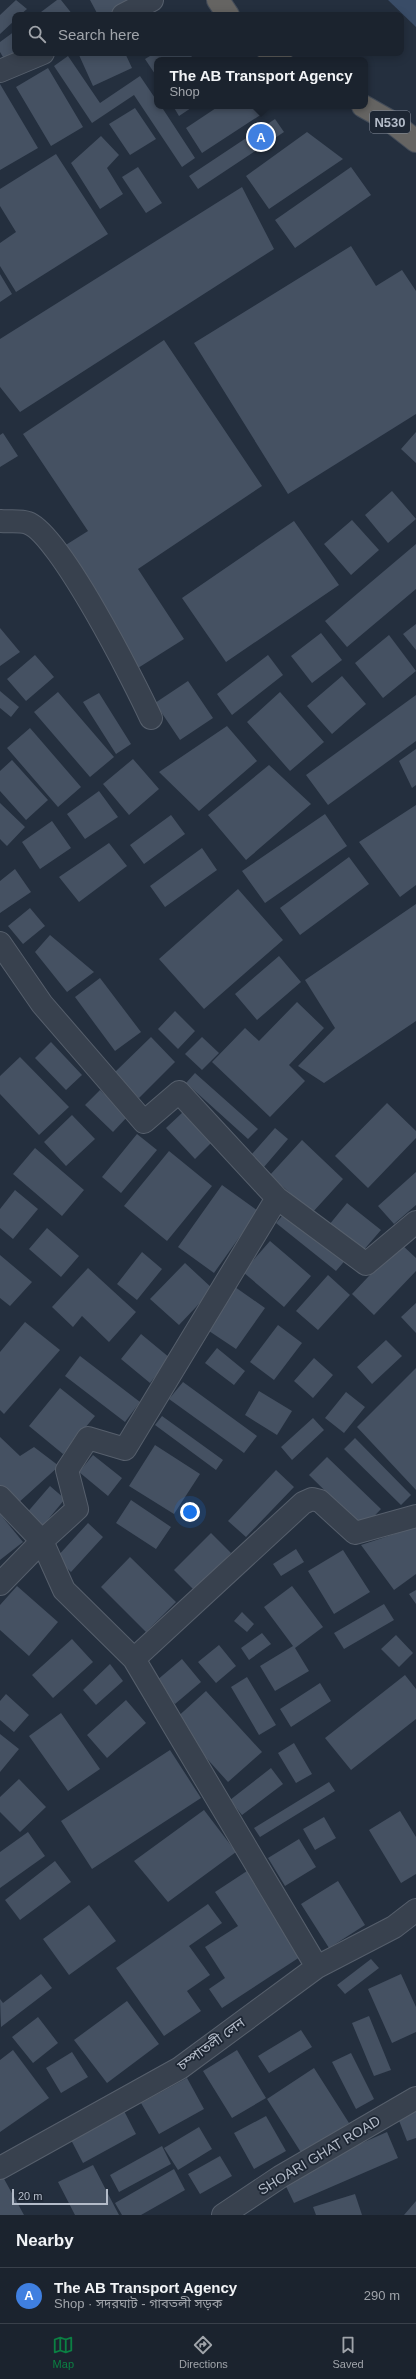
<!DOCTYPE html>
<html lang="en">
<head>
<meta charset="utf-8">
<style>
  :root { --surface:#1b232e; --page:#242b36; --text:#f1f3f6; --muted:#a0a4aa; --line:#39404a; --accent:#0b8043 }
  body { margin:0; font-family:Helvetica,"Noto Sans Bengali",sans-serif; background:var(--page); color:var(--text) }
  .scale { position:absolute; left:12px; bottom:10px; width:96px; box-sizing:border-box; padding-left:4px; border:2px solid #b4bcc9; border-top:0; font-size:11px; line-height:14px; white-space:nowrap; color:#b4bcc9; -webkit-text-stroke:3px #1d2633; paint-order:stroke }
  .you { position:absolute; left:190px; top:1512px; width:14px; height:14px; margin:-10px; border:3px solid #fff; border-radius:50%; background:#1a73e8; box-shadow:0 0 0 6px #1a73e833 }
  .badge { display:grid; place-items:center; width:26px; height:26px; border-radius:50%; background:var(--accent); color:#fff; font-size:13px; font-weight:700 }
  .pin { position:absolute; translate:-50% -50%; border:2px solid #fff; box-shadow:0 1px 4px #0006 }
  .popup { position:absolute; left:154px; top:57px; width:214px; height:52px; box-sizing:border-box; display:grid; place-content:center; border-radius:8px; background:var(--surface); filter:drop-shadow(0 1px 3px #0005); font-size:13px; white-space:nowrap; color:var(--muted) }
  .popup b { font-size:15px; color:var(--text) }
  .popup::after { content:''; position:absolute; left:50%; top:100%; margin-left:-8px; border:8px solid transparent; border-top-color:var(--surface) }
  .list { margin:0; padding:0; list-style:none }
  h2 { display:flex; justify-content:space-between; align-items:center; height:52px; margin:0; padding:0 16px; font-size:17px }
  h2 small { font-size:13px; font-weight:400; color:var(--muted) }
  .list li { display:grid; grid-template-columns:26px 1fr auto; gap:12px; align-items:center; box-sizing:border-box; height:56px; padding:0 16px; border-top:1px solid var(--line) }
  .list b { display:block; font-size:15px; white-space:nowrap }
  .list p { margin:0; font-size:13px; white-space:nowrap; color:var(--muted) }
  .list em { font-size:13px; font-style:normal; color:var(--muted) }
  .icon { flex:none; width:22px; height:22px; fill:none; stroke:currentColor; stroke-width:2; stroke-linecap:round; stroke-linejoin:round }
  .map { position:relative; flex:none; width:416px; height:2215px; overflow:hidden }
  .search { position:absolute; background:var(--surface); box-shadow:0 2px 10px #0003; left:12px; right:12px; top:12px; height:44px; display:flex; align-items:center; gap:10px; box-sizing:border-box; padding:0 14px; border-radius:8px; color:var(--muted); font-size:15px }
  .sheet { height:108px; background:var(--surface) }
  nav { display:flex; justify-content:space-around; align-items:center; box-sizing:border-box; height:56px; border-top:1px solid var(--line); background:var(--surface); font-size:11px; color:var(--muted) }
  nav a { display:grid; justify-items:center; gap:2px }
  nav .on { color:var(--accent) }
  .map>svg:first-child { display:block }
</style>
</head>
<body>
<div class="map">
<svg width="416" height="2215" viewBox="0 0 416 2215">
  <rect width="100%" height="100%" fill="#242f3e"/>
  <path fill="#394c67" d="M388,0H416V27Z"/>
  <path fill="#455162" d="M16,0L27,9L20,15H15V20L0,34V15Z
    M57,0H61L73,15H37Z
    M90,0H134L106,15H98Z
    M15,31V53L6,62L0,52V42Z
    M83,53H125L132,68L93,86L79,55Z
    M155,53H189L192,57L187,60H157V77L145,59Z
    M68,56L100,103L140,76L157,101V106H161L195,158L182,167L134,95L92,123L54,66Z
    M48,68L83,127L51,146L16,87Z
    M0,84L38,148L0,170Z
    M173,106H194L179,116Z
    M219,106H258L265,112L202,153L186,128Z
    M135,108L156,139L130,155L109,124Z
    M275,119L284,132L198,189L189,176Z
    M307,132L343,159L269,209L246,176Z
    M101,136L119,155L107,168L123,194L100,209L71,163Z
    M56,154L108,234L16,292L0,266V243L16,232L0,206V189Z
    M138,167L162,203L146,213L122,177Z
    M351,167L371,195L295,248L275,220Z
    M242,187L274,249L20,412L0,387V339Z
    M351,246L376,286L402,270L416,291V414L288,494L194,343Z
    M0,274L12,294L0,302Z
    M164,340L262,486L138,569L184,639L138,668L61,548L88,531L23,434Z
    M416,432V463L401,449Z
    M3,433L18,456L0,467V435Z
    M392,491L416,519L388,543L365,515Z
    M352,520L379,550L351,575L324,544Z
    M294,521L339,585L226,662L182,598Z
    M416,544V589L347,647L325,621Z
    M416,624V650L403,634Z
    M0,628L20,652L0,666Z
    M321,633L342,660L312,683L291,656Z
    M389,635L416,671L383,698L355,663Z
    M35,655L54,677L26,701L7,679Z
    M268,655L283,675L232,715L217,694Z
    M342,676L366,704L332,734L307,706Z
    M188,681L213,718L180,740L155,703Z
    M0,691L19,707L11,717L0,708Z
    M58,692L114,757L90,777L34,712Z
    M280,692L324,742L290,771L247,722Z
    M99,693L131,744L116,754L83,702Z
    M416,695V741L328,805L306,775Z
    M227,726L257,761L199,811L159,772Z
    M30,728L81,787L58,807L7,748Z
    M416,749V785L412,788L399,761Z
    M133,759L159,789L129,815L103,784Z
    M12,760L48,800L26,820L0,791V771Z
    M269,765L311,804L246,860L208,815Z
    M99,791L118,817L85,839L67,814Z
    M0,803L25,827L7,846L0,839Z
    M416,805V885L400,897L359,842Z
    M325,814L347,846L265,903L242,871Z
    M171,815L185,834L144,864L130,845Z
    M52,821L71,848L40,869L22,842Z
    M109,843L127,866L79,902L59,877Z
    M202,848L217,870L165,907L150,886Z
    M349,857L369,884L300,935L280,908Z
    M15,869L31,892L0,913V881Z
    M238,889L283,940L204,1009L159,959Z
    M416,904V1021L324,1083L298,1066L335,1028L305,980Z
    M30,908L45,926L23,944L8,926Z
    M50,935L94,972L67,992L35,952Z
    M279,956L301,982L257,1020L235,994Z
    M100,978L141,1032L115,1051L75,997Z
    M297,1002L324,1028L289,1065L305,1081L270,1117L212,1062L245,1028L259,1041Z
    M175,1011L195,1031L178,1049L158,1029Z
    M151,1037L175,1062L139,1098L114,1073Z
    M202,1037L219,1053L202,1070L185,1054Z
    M51,1042L82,1075L66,1090L35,1058Z
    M20,1057L69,1107L39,1135L0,1094V1076Z
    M195,1073L258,1129L248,1139L186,1083Z
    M100,1090L128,1116L113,1132L85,1105Z
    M387,1103L416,1131V1138L368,1188L335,1156Z
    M183,1112L212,1142L195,1159L166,1128Z
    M72,1115L95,1139L66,1166L44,1142Z
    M275,1128L288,1139L264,1167L251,1155Z
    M137,1134L157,1150L121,1193L102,1177Z
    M302,1140L343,1179L312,1213L270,1175Z
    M35,1148L84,1190L62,1216L13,1174Z
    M169,1151L212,1186L167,1241L124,1206Z
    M416,1172V1205L394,1224L378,1206Z
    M222,1185L258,1211L214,1273L178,1247Z
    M15,1190L38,1209L13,1239L0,1228V1209Z
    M347,1203L381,1230L362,1252L329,1225Z
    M288,1209L348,1257L336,1271L276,1223Z
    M47,1228L79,1256L61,1277L29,1249Z
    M270,1241L311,1276L284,1307L243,1272Z
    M400,1243L416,1258V1271L374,1315L352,1294Z
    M142,1252L162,1269L137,1300L117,1284Z
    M0,1255L32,1282L10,1306L0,1298Z
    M185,1263L213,1289L179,1325L150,1299Z
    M88,1268L136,1312L109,1342L82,1316L73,1327L52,1307Z
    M328,1275L350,1295L318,1330L296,1311Z
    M235,1287L265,1308L236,1349L206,1329Z
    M416,1303V1333L401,1317Z
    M25,1322L60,1350L4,1414L0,1410V1352Z
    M278,1325L302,1343L274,1380L250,1362Z
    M141,1334L170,1358L150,1383L121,1359Z
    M386,1340L402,1356L372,1384L357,1367Z
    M217,1348L245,1371L234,1385L205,1363Z
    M80,1356L140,1402L125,1422L65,1376Z
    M314,1358L333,1375L313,1398L294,1381Z
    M416,1368V1490L357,1427Z
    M183,1382L257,1436L244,1453L169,1399Z
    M60,1388L95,1416L63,1454L29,1426Z
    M259,1391L292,1411L277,1435L245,1415Z
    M346,1392L365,1407L344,1433L325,1418Z
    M162,1416L223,1460L216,1470L155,1425Z
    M313,1418L324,1430L292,1460L281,1447Z
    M0,1437L20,1456L34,1447L59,1466L17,1504L0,1487Z
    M355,1438L411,1495L401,1505L344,1449Z
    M155,1445L200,1474L174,1514L129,1486Z
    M93,1455L122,1478L108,1496L79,1472Z
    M327,1457L381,1509L363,1528L309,1475Z
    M276,1470L294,1487L246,1537L228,1521Z
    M50,1486L65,1499L41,1528L25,1515Z
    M131,1500L171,1527L156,1549L116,1523Z
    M0,1514L23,1542L0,1560Z
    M88,1523L103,1537L71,1572L56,1558Z
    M416,1527V1574L394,1590L361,1545Z
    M211,1533L231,1553L195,1591L174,1570Z
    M296,1549L304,1562L281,1576L273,1564Z
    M343,1550L370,1592L334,1614L308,1571Z
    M130,1557L176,1602L146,1632L101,1587Z
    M17,1586L58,1622L29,1656L0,1630V1605Z
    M292,1586L323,1627L295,1648L309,1671L275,1691L260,1666L293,1646L264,1607Z
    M416,1590V1604L409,1594Z
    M384,1604L394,1620L344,1649L334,1633Z
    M242,1612L254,1624L247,1632L234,1621Z
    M262,1633L271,1644L249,1660L241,1648Z
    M396,1635L413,1653L399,1667L381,1649Z
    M72,1639L93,1662L53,1698L32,1675Z
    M219,1645L236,1666L216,1683L198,1662Z
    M182,1659L201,1682L175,1704L156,1681Z
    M110,1664L123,1681L96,1705L83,1690Z
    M405,1675L416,1689V1719L351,1770L325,1738Z
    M247,1677L276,1725L259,1735L231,1687Z
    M320,1683L331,1701L291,1727L280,1709Z
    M206,1691L262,1752L228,1782L173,1721Z
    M6,1694L29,1715L14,1732L0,1720V1701Z
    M126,1700L146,1723L107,1758L87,1735Z
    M61,1713L100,1769L68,1791L29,1736Z
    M0,1734L19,1749L0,1772Z
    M294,1743L312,1774L296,1783L278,1753Z
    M170,1750L201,1798L92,1869L61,1821Z
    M271,1768L283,1784L242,1815L230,1800Z
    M19,1779L46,1807L20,1832L0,1812V1797Z
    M329,1782L335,1791L260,1837L254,1828Z
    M204,1810L236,1852L168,1902L134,1861Z
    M400,1811L416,1837V1874L401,1883L369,1830Z
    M324,1817L336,1838L315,1850L303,1829Z
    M28,1832L45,1856L0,1888V1852Z
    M299,1839L316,1867L285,1886L268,1858Z
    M55,1861L71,1882L20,1920L5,1900Z
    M247,1871L303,1955L222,2008L209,1989L225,1978L205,1947L238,1926L215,1892Z
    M338,1881L365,1925L329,1948L301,1904Z
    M208,1904L222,1923L189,1946L210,1975L187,1991L201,2011L164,2036L116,1968Z
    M89,1905L116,1941L69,1975L43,1939Z
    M371,1959L379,1968L345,1994L337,1985Z
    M41,1974L52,1988L1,2027L0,1999L3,2003Z
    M401,1974L416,2007V2032L392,2043L368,1989Z
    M127,2001L159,2044L107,2083L74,2040Z
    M369,2016L391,2070L374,2076L352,2023Z
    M38,2017L58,2043L33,2063L12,2037Z
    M301,2030L312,2047L269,2073L258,2056Z
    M13,2050L49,2098L0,2132V2060Z
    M237,2050L266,2098L232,2118L203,2071Z
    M72,2052L88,2077L61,2093L46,2068Z
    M351,2053L374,2099L356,2109L332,2062Z
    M314,2068L349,2123L302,2154L267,2099Z
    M187,2078L204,2109L159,2134L141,2103Z
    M123,2109L136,2134L83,2163L70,2138Z
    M416,2111V2138L407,2141L398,2118Z
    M266,2116L286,2151L254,2169L234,2133Z
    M199,2127L212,2149L178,2170L164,2148Z
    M387,2132L398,2158L294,2203L282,2178Z
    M162,2146L171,2164L119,2192L110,2175Z
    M220,2156L232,2176L200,2194L188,2174Z
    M93,2165L119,2215H75L58,2182Z
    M174,2169L185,2190L141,2215H122L115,2203Z
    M3,2177L24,2215H0V2179Z
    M355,2194L362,2215H316L313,2207Z
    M416,2201V2215H404Z"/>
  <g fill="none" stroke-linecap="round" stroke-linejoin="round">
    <defs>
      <path id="minor" d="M123,15L152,0
        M0,71L43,53
        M0,521C8,522 20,520 28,523C59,533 135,683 151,718
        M0,943L42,1004L144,1122L179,1092L277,1198
        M0,1497L42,1541L77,1509L67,1470L88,1438L125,1449L277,1198L366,1264L416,1222
        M0,1584L42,1541L64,1590L134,1659L317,1967
        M134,1659L303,1503L312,1499L320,1501L355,1533L416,1516
        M0,2168L180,2068L317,1967L394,1927L416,1910
        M223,2215L280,2177L416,2098"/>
      <path id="trunk" d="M218,0L228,15
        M269,53L281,60
        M363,106L393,123L416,141"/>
    </defs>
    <use href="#minor" stroke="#565f6c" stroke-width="24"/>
    <use href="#trunk" stroke="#434c59" stroke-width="24"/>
    <use href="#minor" stroke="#38414e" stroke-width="22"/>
    <use href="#trunk" stroke="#656462" stroke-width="22"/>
  </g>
  <g text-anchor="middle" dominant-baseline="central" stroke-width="3.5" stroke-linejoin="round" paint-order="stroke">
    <rect fill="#1d2633" stroke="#878f9c" stroke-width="1" x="370" y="111" width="40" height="22" rx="3"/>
    <g font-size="13" font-weight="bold" fill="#b4bcc9">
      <text x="390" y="122">N530</text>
    </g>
    <g font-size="14" fill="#b4bcc9" stroke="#1d2633">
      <text transform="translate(211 2044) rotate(-36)">চম্পাতলী লেন</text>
      <text transform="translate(319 2155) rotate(-31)">SHOARI GHAT ROAD</text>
    </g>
  </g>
</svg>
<div class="scale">20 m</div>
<div class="you"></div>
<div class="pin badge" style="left:261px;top:137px;background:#3f7fe0">A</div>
<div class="popup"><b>The AB Transport Agency</b>Shop</div>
<div class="search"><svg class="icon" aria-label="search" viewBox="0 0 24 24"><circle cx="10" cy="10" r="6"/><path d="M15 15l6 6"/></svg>Search here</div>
</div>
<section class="sheet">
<h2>Nearby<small></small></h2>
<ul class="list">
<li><span class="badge" style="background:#3f7fe0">A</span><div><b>The AB Transport Agency</b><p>Shop · সদরঘাট - গাবতলী সড়ক</p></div><em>290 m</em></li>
</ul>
</section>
<nav>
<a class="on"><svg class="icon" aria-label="map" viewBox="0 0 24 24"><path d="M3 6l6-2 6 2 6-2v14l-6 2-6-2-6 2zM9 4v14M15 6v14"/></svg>Map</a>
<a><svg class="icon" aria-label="directions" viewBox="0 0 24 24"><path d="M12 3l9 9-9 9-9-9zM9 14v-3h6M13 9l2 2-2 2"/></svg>Directions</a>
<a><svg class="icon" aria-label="saved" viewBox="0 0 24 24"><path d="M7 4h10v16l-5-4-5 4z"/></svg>Saved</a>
</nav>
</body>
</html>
